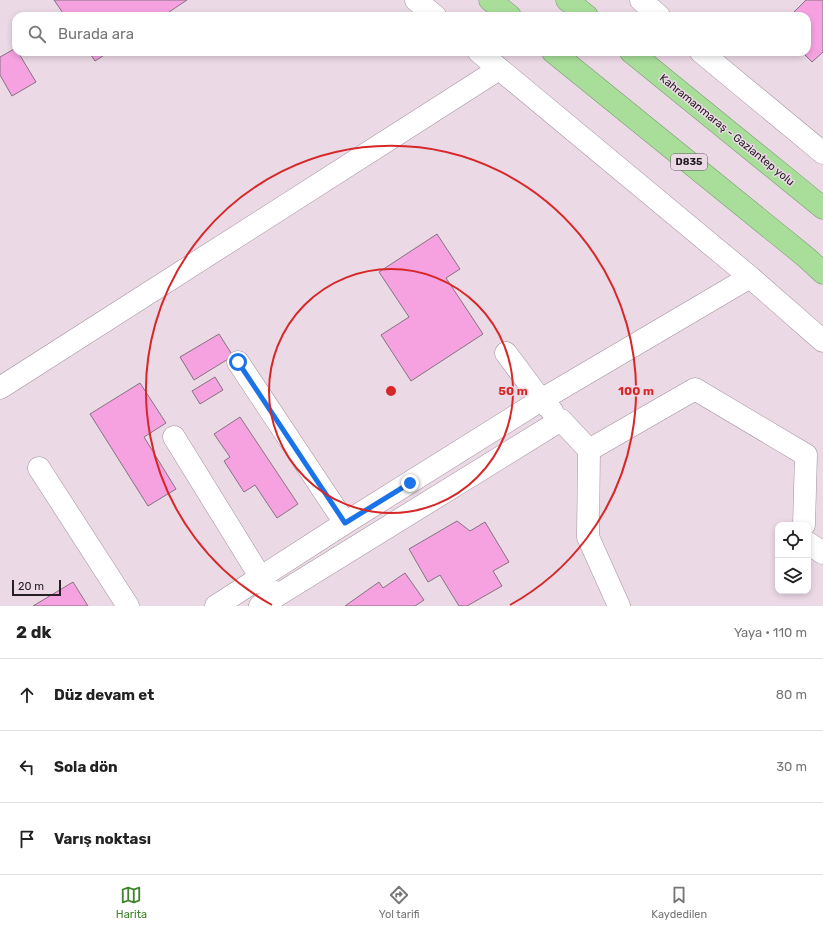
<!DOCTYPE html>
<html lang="tr">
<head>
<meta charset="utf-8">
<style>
  :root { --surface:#fff; --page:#f2f2f2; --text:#222; --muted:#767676; --line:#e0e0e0; --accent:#3d8329 }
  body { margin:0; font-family:Rubik,sans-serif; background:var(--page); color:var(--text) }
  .controls { position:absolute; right:12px; bottom:12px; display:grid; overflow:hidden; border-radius:8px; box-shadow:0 2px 6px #0003 }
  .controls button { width:36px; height:36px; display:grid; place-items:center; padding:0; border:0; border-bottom:1px solid var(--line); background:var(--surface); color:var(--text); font:20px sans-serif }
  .scale { position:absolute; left:12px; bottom:10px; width:49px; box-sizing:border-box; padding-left:4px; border:2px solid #262024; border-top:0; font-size:11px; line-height:14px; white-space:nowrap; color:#262024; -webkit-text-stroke:3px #ecd9e6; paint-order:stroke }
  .stop { position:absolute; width:12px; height:12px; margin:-9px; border:3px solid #1a73e8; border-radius:50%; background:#fff }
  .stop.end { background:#1a73e8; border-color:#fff; box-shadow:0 1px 4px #0008 }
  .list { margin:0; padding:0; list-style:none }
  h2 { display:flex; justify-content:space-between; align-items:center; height:52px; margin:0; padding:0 16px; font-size:17px }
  h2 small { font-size:13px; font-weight:400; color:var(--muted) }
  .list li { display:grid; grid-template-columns:26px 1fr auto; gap:12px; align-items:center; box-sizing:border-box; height:72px; padding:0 16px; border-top:1px solid var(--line) }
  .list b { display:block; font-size:15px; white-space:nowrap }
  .list em { font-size:13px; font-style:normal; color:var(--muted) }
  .icon { flex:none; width:22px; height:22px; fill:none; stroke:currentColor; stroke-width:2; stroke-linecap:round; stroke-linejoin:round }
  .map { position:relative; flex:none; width:823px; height:606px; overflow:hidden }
  .search { position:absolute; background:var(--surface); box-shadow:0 2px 6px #0003; left:12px; right:12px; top:12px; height:44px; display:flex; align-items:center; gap:10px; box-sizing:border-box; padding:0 14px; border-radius:12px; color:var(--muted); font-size:15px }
  .sheet { height:268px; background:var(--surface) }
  nav { display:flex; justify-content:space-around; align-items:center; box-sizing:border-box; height:56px; border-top:1px solid var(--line); background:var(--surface); font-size:11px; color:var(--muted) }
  nav a { display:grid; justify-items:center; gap:2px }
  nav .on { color:var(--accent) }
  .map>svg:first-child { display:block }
</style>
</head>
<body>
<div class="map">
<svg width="823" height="606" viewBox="0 0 823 606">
  <rect width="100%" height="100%" fill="#ecd9e6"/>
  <path fill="#f6a2e1" stroke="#83737f" d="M54,0H187L163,16H65Z
    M806,0H823V52L812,62L802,52H807V16H790Z
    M16,48V52H18L36,82L12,96L0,75V57Z
    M89,52H109L95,61Z
    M437,234L460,269L446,278L483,334L411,381L381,335L409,317L379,272Z
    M219,334L233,356L194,380L180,357Z
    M215,377L223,390L200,404L192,391Z
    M140,383L166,423L144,437L176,489L148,506L90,414Z
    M240,417L298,504L277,518L255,485L244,492L224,461L230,457L214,434Z
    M457,521L470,531L485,522L509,562L493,571L502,586L467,606H459L440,575L428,582L409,549Z
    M405,573L424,600L415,606H345L379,582L383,588Z
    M73,582L88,606H33Z"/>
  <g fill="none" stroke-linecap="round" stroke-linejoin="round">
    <defs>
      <path id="minor" d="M416,0L435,16
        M641,0L659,16
        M479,52L750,277L823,341
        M701,52L823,153
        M506,353L541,400L552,411
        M238,362L345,523
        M0,388L499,69
        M174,437L261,578L270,589
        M589,450L588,537L619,606
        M39,468L128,606
        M808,543L823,553
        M216,606L345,523L541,400L750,277
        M260,606L561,420L589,450L695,389L806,455L804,525"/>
      <path id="highway" d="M490,0L510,16
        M567,0L587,16
        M553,52L807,258L823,273
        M631,52L823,208"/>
    </defs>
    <use href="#minor" stroke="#a2919d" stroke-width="23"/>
    <use href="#highway" stroke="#7a9c71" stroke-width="23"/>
    <use href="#minor" stroke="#fff" stroke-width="22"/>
    <use href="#highway" stroke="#a8de9a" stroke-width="22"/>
  </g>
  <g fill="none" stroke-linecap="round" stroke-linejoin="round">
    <path stroke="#1a73e8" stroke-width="5" d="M238,362L345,523L410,483"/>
  </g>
  <g fill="none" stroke="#d62828" stroke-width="2">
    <circle cx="391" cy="391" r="122"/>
    <path d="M272 605A245 245 0 1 1 510 605"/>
  </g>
  <g text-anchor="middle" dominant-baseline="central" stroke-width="3" stroke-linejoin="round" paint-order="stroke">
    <rect fill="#ecd9e6" stroke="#61585e" stroke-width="1" x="671" y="154" width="36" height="16" rx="3"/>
    <g font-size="10" font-weight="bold" fill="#262024">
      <text x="689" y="162">D835</text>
    </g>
    <g font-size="11" fill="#262024" stroke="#ecd9e6">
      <text transform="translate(727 130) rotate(39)">Kahramanmaraş - Gaziantep yolu</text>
    </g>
  </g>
  <circle cx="391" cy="391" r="6" fill="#d62828" stroke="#ecd9e6" stroke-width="2"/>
  <g font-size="12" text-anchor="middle" font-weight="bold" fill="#d62828" stroke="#ecd9e6" stroke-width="3" stroke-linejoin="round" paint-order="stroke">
    <text x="513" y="395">50 m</text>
    <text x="636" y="395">100 m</text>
  </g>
</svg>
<div class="controls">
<button><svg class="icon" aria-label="locate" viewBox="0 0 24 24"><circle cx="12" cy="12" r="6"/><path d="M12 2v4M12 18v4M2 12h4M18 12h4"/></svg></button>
<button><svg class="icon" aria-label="layers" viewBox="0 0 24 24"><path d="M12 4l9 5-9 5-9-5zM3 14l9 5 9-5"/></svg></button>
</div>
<div class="scale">20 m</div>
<div class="stop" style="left:238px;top:362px"></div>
<div class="stop end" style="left:410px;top:483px"></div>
<div class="search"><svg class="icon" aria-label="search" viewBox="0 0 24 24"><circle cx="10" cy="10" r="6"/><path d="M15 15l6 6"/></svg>Burada ara</div>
</div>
<section class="sheet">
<h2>2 dk<small>Yaya · 110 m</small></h2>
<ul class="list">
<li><svg class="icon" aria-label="ahead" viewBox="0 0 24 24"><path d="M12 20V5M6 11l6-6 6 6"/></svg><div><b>Düz devam et</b></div><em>80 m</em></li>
<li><svg class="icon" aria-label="left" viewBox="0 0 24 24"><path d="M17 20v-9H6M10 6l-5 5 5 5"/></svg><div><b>Sola dön</b></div><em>30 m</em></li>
<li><svg class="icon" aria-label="arrive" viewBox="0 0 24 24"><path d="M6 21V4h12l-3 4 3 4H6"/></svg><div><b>Varış noktası</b></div></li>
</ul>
</section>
<nav>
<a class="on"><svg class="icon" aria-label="map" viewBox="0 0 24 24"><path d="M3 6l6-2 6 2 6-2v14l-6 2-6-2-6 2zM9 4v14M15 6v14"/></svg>Harita</a>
<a><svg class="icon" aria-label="directions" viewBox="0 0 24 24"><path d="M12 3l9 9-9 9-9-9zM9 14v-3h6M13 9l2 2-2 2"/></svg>Yol tarifi</a>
<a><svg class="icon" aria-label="saved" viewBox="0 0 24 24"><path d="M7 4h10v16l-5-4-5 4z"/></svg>Kaydedilen</a>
</nav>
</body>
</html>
